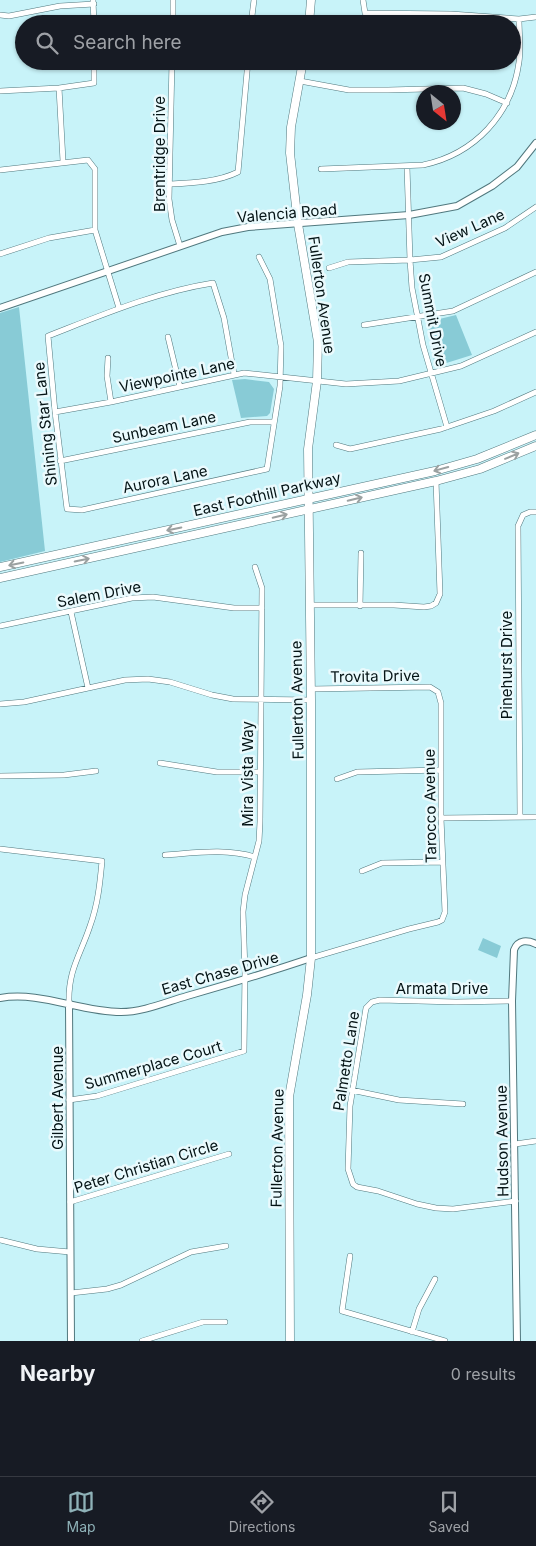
<!DOCTYPE html>
<html lang="en">
<head>
<meta charset="utf-8">
<style>
  :root { --surface:#171b24; --page:#20242c; --text:#f1f3f6; --muted:#9ea1a6; --line:#363941; --accent:#8fb2b8 }
  body { margin:0; font-family:Inter,sans-serif; background:var(--page); color:var(--text) }
  .compass { position:absolute; left:416px; top:85px; width:45px; height:45px; border-radius:50%; background:var(--surface); box-shadow:0 1px 4px #0004; rotate:150deg }
  .list { margin:0; padding:0; list-style:none }
  h2 { display:flex; justify-content:space-between; align-items:center; height:65px; margin:0; padding:0 20px; font-size:21px }
  h2 small { font-size:16px; font-weight:400; color:var(--muted) }
  .icon { flex:none; width:28px; height:28px; fill:none; stroke:currentColor; stroke-width:2; stroke-linecap:round; stroke-linejoin:round }
  .map { position:relative; flex:none; width:536px; height:1341px; overflow:hidden }
  .search { position:absolute; background:var(--surface); box-shadow:0 1px 4px #0004; left:15px; right:15px; top:15px; height:55px; display:flex; align-items:center; gap:12px; box-sizing:border-box; padding:0 18px; border-radius:28px; color:var(--muted); font-size:19px }
  .sheet { height:135px; background:var(--surface) }
  nav { display:flex; justify-content:space-around; align-items:center; box-sizing:border-box; height:70px; border-top:1px solid var(--line); background:var(--surface); font-size:14px; color:var(--muted) }
  nav a { display:grid; justify-items:center; gap:2px }
  nav .on { color:var(--accent) }
  .map>svg:first-child { display:block }
</style>
</head>
<body>
<div class="map">
<svg width="536" height="1341" viewBox="0 0 536 1341">
  <rect width="100%" height="100%" fill="#c8f3f9"/>
  <path fill="#88cbd6" d="M19,307L45,551L0,562V313Z
    M456,315L472,355L440,365L434,361L428,325L431,321Z
    M245,379L269,382L274,389L270,413L267,416L241,418L232,380Z
    M483,938L501,946L497,958L478,950Z"/>
  <g fill="none" stroke-linecap="round" stroke-linejoin="round">
    <defs>
      <path id="minor" d="M93,0L94,24
        M363,0L365,13L451,14L519,19L536,17
        M0,15L9,16L60,6L94,4
        M173,24V0
        M251,24L254,0
        M172,61L169,199L172,220L180,246
        M300,81L349,90H388L463,88L486,94L507,103
        M59,88L63,161
        M0,91L59,88L94,83V61
        M407,167L410,260L412,288L423,345L447,427
        M321,169L423,165C475,154 512,114 519,62C521,48 519,33 519,19
        M0,170L88,160L95,169V230L119,308
        M170,184C192,183 218,182 238,172L248,61
        M0,254L49,238L95,230
        M329,268L348,262L410,260L441,257L505,228L536,207
        M364,325L453,311L536,272
        M168,337L180,387
        M108,358L107,376L111,402
        M234,374L224,318L213,283C156,292 102,315 48,336L55,412L67,509L82,510L267,469L280,386L281,346L270,279L259,257
        M55,412L111,402L244,373L346,384L399,381L461,366L536,332
        M336,445L350,449L441,429L494,411L536,392
        M60,461L250,422H274
        M309,605H394L424,607L431,606L436,603L440,594L436,481
        M360,606L361,553
        M71,612L88,688
        M0,626L132,598L153,597L234,608H262
        M311,689L430,687L438,692L441,703V818L445,912L442,920L438,922L409,929L311,958
        M0,704L24,702L125,680L148,679L170,682L212,695L233,699L311,700
        M160,763L217,772H260
        M0,776L64,775L96,771
        M337,779L357,772L441,770
        M520,817L518,526L523,515L530,512H536
        M441,818L536,817
        M0,849L102,861C100,883 98,904 90,926C80,956 68,970 69,1003
        M165,855C195,853 225,848 255,857
        M362,871L382,863L442,862
        M512,1001L456,1002L380,1000L372,1002L366,1008L350,1106L348,1169L353,1184L357,1187L378,1191L417,1204L436,1208L453,1209L516,1201
        M351,1090L399,1100L463,1104
        M69,1100L97,1096L244,1051L245,972L243,912L245,895L259,841L260,822L262,588L255,567
        M515,1144L536,1141
        M70,1202L229,1154
        M0,1240L37,1249L70,1252
        M350,1256L342,1311L445,1341
        M71,1293L107,1289L121,1285L191,1252L226,1246
        M412,1332L419,1309L435,1279
        M142,1341L203,1322H225"/>
      <path id="tertiary" d="M0,308L222,232L248,227L409,215L457,206L492,186L517,167L536,143
        M0,998C41,991 80,1012 121,1012C143,1012 166,1002 187,996C229,984 270,972 311,958
        M69,1003L71,1341
        M517,1341L512,1001L514,950C518,939 528,940 536,944"/>
      <path id="secondary" d="M309,24L311,0
        M290,1341L289,1097L307,995L311,958V700L308,449L317,381L318,342L298,224L290,153L291,127L303,61"/>
      <path id="primary" d="M0,567L435,471L477,459L536,435
        M0,578L436,481L480,469L536,446"/>
    </defs>
    <use href="#minor" stroke="#51787e" stroke-width="6"/>
    <use href="#tertiary" stroke="#51787e" stroke-width="8"/>
    <use href="#secondary" stroke="#51787e" stroke-width="9"/>
    <use href="#primary" stroke="#51787e" stroke-width="9"/>
    <use href="#minor" stroke="#fff" stroke-width="5"/>
    <use href="#tertiary" stroke="#fff" stroke-width="6"/>
    <use href="#secondary" stroke="#fff" stroke-width="8"/>
    <use href="#primary" stroke="#fff" stroke-width="8"/>
  </g>
  <defs><path id="oneway-shaft" d="M-6 0H5M1.5-3L5.5 0L1.5 3" fill="none" stroke-width="1.6" stroke-linecap="round" stroke-linejoin="round" transform="scale(1.25)"/></defs>
  <g stroke="#9ba1a1">
    <use href="#oneway-shaft" transform="translate(512 456) rotate(-23)"/>
    <use href="#oneway-shaft" transform="translate(441 469) rotate(165)"/>
    <use href="#oneway-shaft" transform="translate(355 499) rotate(-13)"/>
    <use href="#oneway-shaft" transform="translate(280 516) rotate(-13)"/>
    <use href="#oneway-shaft" transform="translate(174 529) rotate(168)"/>
    <use href="#oneway-shaft" transform="translate(82 560) rotate(-12)"/>
    <use href="#oneway-shaft" transform="translate(16 564) rotate(168)"/>
  </g>
  <g text-anchor="middle" dominant-baseline="central" stroke-width="5" stroke-linejoin="round" paint-order="stroke">
    <g font-size="15" fill="#041315" stroke="#eafafd">
      <text transform="translate(159 154) rotate(-90)">Brentridge Drive</text>
      <text transform="translate(287 213) rotate(-5)">Valencia Road</text>
      <text transform="translate(470 228) rotate(-24)">View Lane</text>
      <text transform="translate(322 295) rotate(82)">Fullerton Avenue</text>
      <text transform="translate(433 320) rotate(79)">Summit Drive</text>
      <text transform="translate(177 375) rotate(-12)">Viewpointe Lane</text>
      <text transform="translate(45 424) rotate(-96)">Shining Star Lane</text>
      <text transform="translate(164 427) rotate(-12)">Sunbeam Lane</text>
      <text transform="translate(165 479) rotate(-12)">Aurora Lane</text>
      <text transform="translate(267 494) rotate(-13)">East Foothill Parkway</text>
      <text transform="translate(99 594) rotate(-11)">Salem Drive</text>
      <text transform="translate(506 665) rotate(-90)">Pinehurst Drive</text>
      <text transform="translate(375 676) rotate(-1)">Trovita Drive</text>
      <text transform="translate(297 700) rotate(-91)">Fullerton Avenue</text>
      <text transform="translate(247 774) rotate(-90)">Mira Vista Way</text>
      <text transform="translate(430 806) rotate(-91)">Tarocco Avenue</text>
      <text transform="translate(220 973) rotate(-16)">East Chase Drive</text>
      <text x="442" y="988">Armata Drive</text>
      <text transform="translate(346 1061) rotate(-81)">Palmetto Lane</text>
      <text transform="translate(153 1065) rotate(-16)">Summerplace Court</text>
      <text transform="translate(57 1098) rotate(-90)">Gilbert Avenue</text>
      <text transform="translate(502 1141) rotate(-91)">Hudson Avenue</text>
      <text transform="translate(277 1148) rotate(-89)">Fullerton Avenue</text>
      <text transform="translate(146 1166) rotate(-17)">Peter Christian Circle</text>
    </g>
  </g>
</svg>
<svg class="compass" viewBox="-18 -18 36 36"><path d="M0-13l5 13h-10z" fill="#e53935"/><path d="M0 13l5-13h-10z" fill="#9ea1a6"/></svg>
<div class="search"><svg class="icon" aria-label="search" viewBox="0 0 24 24"><circle cx="10" cy="10" r="6"/><path d="M15 15l6 6"/></svg>Search here</div>
</div>
<section class="sheet">
<h2>Nearby<small>0 results</small></h2>
<ul class="list">
</ul>
</section>
<nav>
<a class="on"><svg class="icon" aria-label="map" viewBox="0 0 24 24"><path d="M3 6l6-2 6 2 6-2v14l-6 2-6-2-6 2zM9 4v14M15 6v14"/></svg>Map</a>
<a><svg class="icon" aria-label="directions" viewBox="0 0 24 24"><path d="M12 3l9 9-9 9-9-9zM9 14v-3h6M13 9l2 2-2 2"/></svg>Directions</a>
<a><svg class="icon" aria-label="saved" viewBox="0 0 24 24"><path d="M7 4h10v16l-5-4-5 4z"/></svg>Saved</a>
</nav>
</body>
</html>
